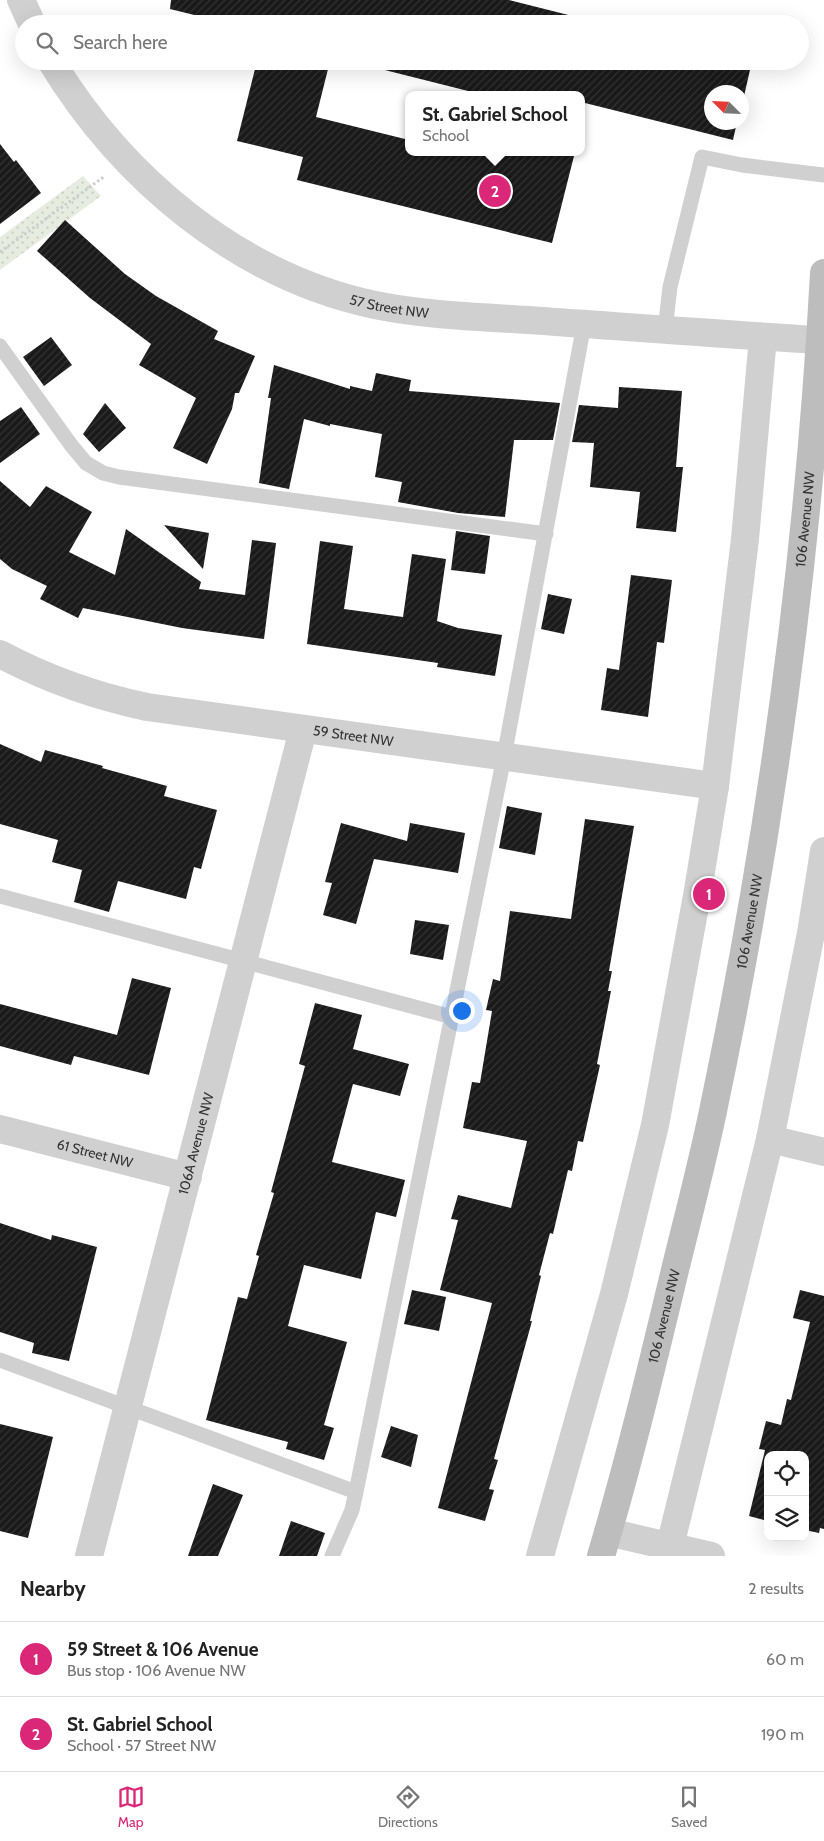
<!DOCTYPE html>
<html lang="en">
<head>
<meta charset="utf-8">
<style>
  :root { --surface:#fff; --page:#f6f6f6; --text:#222; --muted:#767676; --line:#e0e0e0; --accent:#db2777 }
  body { margin:0; font-family:Cabin,sans-serif; background:var(--page); color:var(--text) }
  .controls { position:absolute; right:15px; bottom:15px; display:grid; overflow:hidden; border-radius:10px; box-shadow:0 5px 20px #0002 }
  .controls button { width:45px; height:45px; display:grid; place-items:center; padding:0; border:0; border-bottom:1px solid var(--line); background:var(--surface); color:var(--text); font:25px sans-serif }
  .compass { position:absolute; left:704px; top:85px; width:45px; height:45px; border-radius:50%; background:var(--surface); box-shadow:0 5px 20px #0002; rotate:294deg }
  .you { position:absolute; left:461px; top:1010px; width:18px; height:18px; margin:-12px; border:4px solid #fff; border-radius:50%; background:#1a73e8; box-shadow:0 0 0 8px #1a73e833 }
  .badge { display:grid; place-items:center; width:32px; height:32px; border-radius:50%; background:var(--accent); color:#fff; font-size:16px; font-weight:700 }
  .pin { position:absolute; translate:-50% -50%; border:2px solid #fff; box-shadow:0 1px 5px #0006 }
  .popup { position:absolute; left:405px; top:91px; width:180px; height:65px; box-sizing:border-box; display:grid; place-content:center; border-radius:10px; background:var(--surface); filter:drop-shadow(0 1px 4px #0005); font-size:16px; white-space:nowrap; color:var(--muted) }
  .popup b { font-size:19px; color:var(--text) }
  .popup::after { content:''; position:absolute; left:50%; top:100%; margin-left:-10px; border:10px solid transparent; border-top-color:var(--surface) }
  .list { margin:0; padding:0; list-style:none }
  h2 { display:flex; justify-content:space-between; align-items:center; height:65px; margin:0; padding:0 20px; font-size:21px }
  h2 small { font-size:16px; font-weight:400; color:var(--muted) }
  .list li { display:grid; grid-template-columns:32px 1fr auto; gap:15px; align-items:center; box-sizing:border-box; height:75px; padding:0 20px; border-top:1px solid var(--line) }
  .list b { display:block; font-size:19px; white-space:nowrap }
  .list p { margin:0; font-size:16px; white-space:nowrap; color:var(--muted) }
  .list em { font-size:16px; font-style:normal; color:var(--muted) }
  .icon { flex:none; width:28px; height:28px; fill:none; stroke:currentColor; stroke-width:2; stroke-linecap:round; stroke-linejoin:round }
  .map { position:relative; flex:none; width:824px; height:1556px; overflow:hidden }
  .search { position:absolute; background:var(--surface); box-shadow:0 5px 20px #0002; left:15px; right:15px; top:15px; height:55px; display:flex; align-items:center; gap:12px; box-sizing:border-box; padding:0 18px; border-radius:28px; color:var(--muted); font-size:19px }
  .sheet { height:215px; background:var(--surface) }
  nav { display:flex; justify-content:space-around; align-items:center; box-sizing:border-box; height:70px; border-top:1px solid var(--line); background:var(--surface); font-size:14px; color:var(--muted) }
  nav a { display:grid; justify-items:center; gap:2px }
  nav .on { color:var(--accent) }
  .map>svg:first-child { display:block }
</style>
</head>
<body>
<div class="map">
<svg width="824" height="1556" viewBox="0 0 824 1556">
  <defs>
    <pattern id="park-dots" width="8" height="8" patternUnits="userSpaceOnUse" patternTransform="scale(1.25)"><rect width="8" height="8" fill="#e6ecdf"/><path d="M2 2h.1M6 6h.1" fill="none" stroke="#c6cbc0" stroke-width="1.8" stroke-linecap="round"/></pattern>
    <pattern id="building-hatch" width="6" height="6" patternUnits="userSpaceOnUse" patternTransform="scale(1.25)"><rect width="6" height="6" fill="#1a1a1a"/><path d="M-1 1l2-2M0 6l6-6M5 7l2-2" fill="none" stroke="#333"/></pattern>
  </defs>
  <rect width="100%" height="100%" fill="#fff"/>
  <path fill="url(#park-dots)" d="M83,176L101,196L0,270V237Z"/>
  <path fill="url(#building-hatch)" d="M171,0H509L604,24H231L170,9Z
    M257,61H330L316,117L409,140V152H575L552,243L297,180L303,157L237,141Z
    M349,61H752L742,105V92H712V122H737L733,140L581,102V95H484Z
    M0,144L14,162L16,160L41,193L0,224Z
    M65,220L125,274L156,296L218,331L214,339L255,356L239,393H235L232,409L207,464L173,448L196,398L139,365L151,344L90,298L37,251Z
    M51,337L72,365L44,386L23,357Z
    M274,365L350,389V386L372,391L376,373L411,380L409,391L560,403L553,440H514L505,517L458,513L398,502L402,482L375,477L382,434L330,424V426L304,419L289,489L259,483L271,398H268Z
    M619,387L682,391L676,467H683L676,532L636,528L640,492L590,487L594,443L572,442L579,405L618,408Z
    M105,403L126,428L99,452L83,434Z
    M21,407L40,434L0,463V421Z
    M0,481L30,507L46,486L92,512L69,552L115,575L126,529L201,582L199,589L245,595L252,540L276,543L264,639L182,628L83,608L78,618L40,599L47,586L12,569L0,559Z
    M164,525L209,533L203,569Z
    M456,531L490,536L485,574L451,570Z
    M320,541L353,546L344,609L403,617L412,554L446,559L437,621L458,628L502,635L495,676L437,667L438,663L307,644Z
    M631,575L672,580L664,643L657,642L648,717L601,710L607,668L619,670Z
    M548,594L572,599L564,634L541,629Z
    M0,744L41,762L45,750L103,766L102,768L167,786L164,796L217,810L201,869L194,867L186,899L118,881L109,912L74,902L82,870L52,862L58,840L0,824Z
    M507,806L542,813L535,855L499,848Z
    M585,819L634,826L609,971H612L608,991H611L597,1064L600,1065L583,1142L578,1141L572,1171L568,1170L553,1234L550,1233L539,1275L541,1276L530,1321H532L494,1459L498,1460L489,1489L494,1490L485,1521L438,1508L492,1303L440,1290L458,1220L451,1219L458,1195L511,1208L527,1141L463,1128L472,1082L480,1083L492,1011L486,1010L493,979L500,981L510,911L571,919Z
    M341,823L407,841L410,823L465,833L458,873L374,859L356,924L323,915L332,883L325,882Z
    M415,920L449,925L443,960L410,954Z
    M132,978L171,988L149,1075L74,1056L71,1065L0,1046V1004L117,1035Z
    M315,1003L362,1015L353,1049L409,1064L400,1096L353,1084L332,1162L405,1180L396,1217L376,1212L361,1279L304,1265L288,1326L347,1342L324,1425L334,1428L324,1460L286,1449L288,1442L206,1420L238,1297L247,1299L259,1256L256,1255L274,1193L271,1192L305,1066L299,1064Z
    M0,1223L51,1240L52,1235L97,1247L69,1361L32,1353L34,1343L0,1332Z
    M412,1290L446,1297L439,1331L404,1324Z
    M800,1290L824,1296V1529L820,1528L819,1533L805,1530V1455H768V1521L749,1516L765,1450L759,1449L766,1421L781,1425L787,1399L791,1400L810,1322L793,1318Z
    M0,1424L53,1437L28,1538L0,1531Z
    M391,1426L418,1435L411,1467L381,1457Z
    M213,1484L243,1495L218,1556H188Z
    M291,1521L325,1533L317,1556H279Z"/>
  <g fill="none" stroke-linecap="round" stroke-linejoin="round">
    <path stroke="#cdcdcd" stroke-width="3" stroke-dasharray="2.5 2.5" stroke-linecap="butt" d="M0,252L105,176"/>
    <path stroke="#d0d0d0" stroke-width="15" d="M665,330L670,287L702,157L742,165L824,175
      M0,346L71,445L86,463L103,473L119,477L546,534
      M0,896L452,1017
      M0,1360L356,1492
      M332,1556L352,1510L356,1492L504,757L584,324"/>
    <g stroke="#d0d0d0" stroke-width="28">
      <path d="M21,0L32,24"/>
      <path id="s1" d="M51,61C122,178 238,276 375,305C434,317 496,317 556,322C644,328 732,335 820,340"/>
      <path id="s2" d="M0,654C47,679 95,696 147,707L715,786"/>
      <path id="s3" d="M0,1129L188,1177"/>
      <path d="M770,1139L824,1152"/>
      <path d="M608,1532L711,1556"/>
      <path d="M670,1546L770,1139L811,933L824,851"/>
      <path id="s4" d="M89,1556L303,730"/>
      <path d="M540,1556L614,1294L655,1125L698,890L715,786L745,539L763,337"/>
    </g>
    <path stroke="#bdbdbd" stroke-width="28" id="s5" d="M601,1556C629,1462 652,1366 675,1270C688,1217 702,1164 713,1111C771,835 809,554 824,273"/>
  </g>
  <g text-anchor="middle" dominant-baseline="central" stroke-width="5" stroke-linejoin="round" paint-order="stroke">
    <g font-size="14" fill="#333" stroke="#fff">
      <text stroke="none"><textPath href="#s1" startOffset="431">57 Street NW</textPath></text>
      <text stroke="none"><textPath href="#s5" startOffset="1058">106 Avenue NW</textPath></text>
      <text stroke="none"><textPath href="#s2" startOffset="365">59 Street NW</textPath></text>
      <text stroke="none"><textPath href="#s5" startOffset="652">106 Avenue NW</textPath></text>
      <text stroke="none"><textPath href="#s4" startOffset="426">106A Avenue NW</textPath></text>
      <text stroke="none"><textPath href="#s3" startOffset="98">61 Street NW</textPath></text>
      <text stroke="none"><textPath href="#s5" startOffset="248">106 Avenue NW</textPath></text>
    </g>
  </g>
</svg>
<div class="controls">
<button><svg class="icon" aria-label="locate" viewBox="0 0 24 24"><circle cx="12" cy="12" r="6"/><path d="M12 2v4M12 18v4M2 12h4M18 12h4"/></svg></button>
<button><svg class="icon" aria-label="layers" viewBox="0 0 24 24"><path d="M12 4l9 5-9 5-9-5zM3 14l9 5 9-5"/></svg></button>
</div>
<svg class="compass" viewBox="-18 -18 36 36"><path d="M0-13l5 13h-10z" fill="#e53935"/><path d="M0 13l5-13h-10z" fill="#767676"/></svg>
<div class="you"></div>
<div class="pin badge" style="left:709px;top:894px">1</div>
<div class="pin badge" style="left:495px;top:191px">2</div>
<div class="popup"><b>St. Gabriel School</b>School</div>
<div class="search"><svg class="icon" aria-label="search" viewBox="0 0 24 24"><circle cx="10" cy="10" r="6"/><path d="M15 15l6 6"/></svg>Search here</div>
</div>
<section class="sheet">
<h2>Nearby<small>2 results</small></h2>
<ul class="list">
<li><span class="badge">1</span><div><b>59 Street &amp; 106 Avenue</b><p>Bus stop · 106 Avenue NW</p></div><em>60 m</em></li>
<li><span class="badge">2</span><div><b>St. Gabriel School</b><p>School · 57 Street NW</p></div><em>190 m</em></li>
</ul>
</section>
<nav>
<a class="on"><svg class="icon" aria-label="map" viewBox="0 0 24 24"><path d="M3 6l6-2 6 2 6-2v14l-6 2-6-2-6 2zM9 4v14M15 6v14"/></svg>Map</a>
<a><svg class="icon" aria-label="directions" viewBox="0 0 24 24"><path d="M12 3l9 9-9 9-9-9zM9 14v-3h6M13 9l2 2-2 2"/></svg>Directions</a>
<a><svg class="icon" aria-label="saved" viewBox="0 0 24 24"><path d="M7 4h10v16l-5-4-5 4z"/></svg>Saved</a>
</nav>
</body>
</html>
